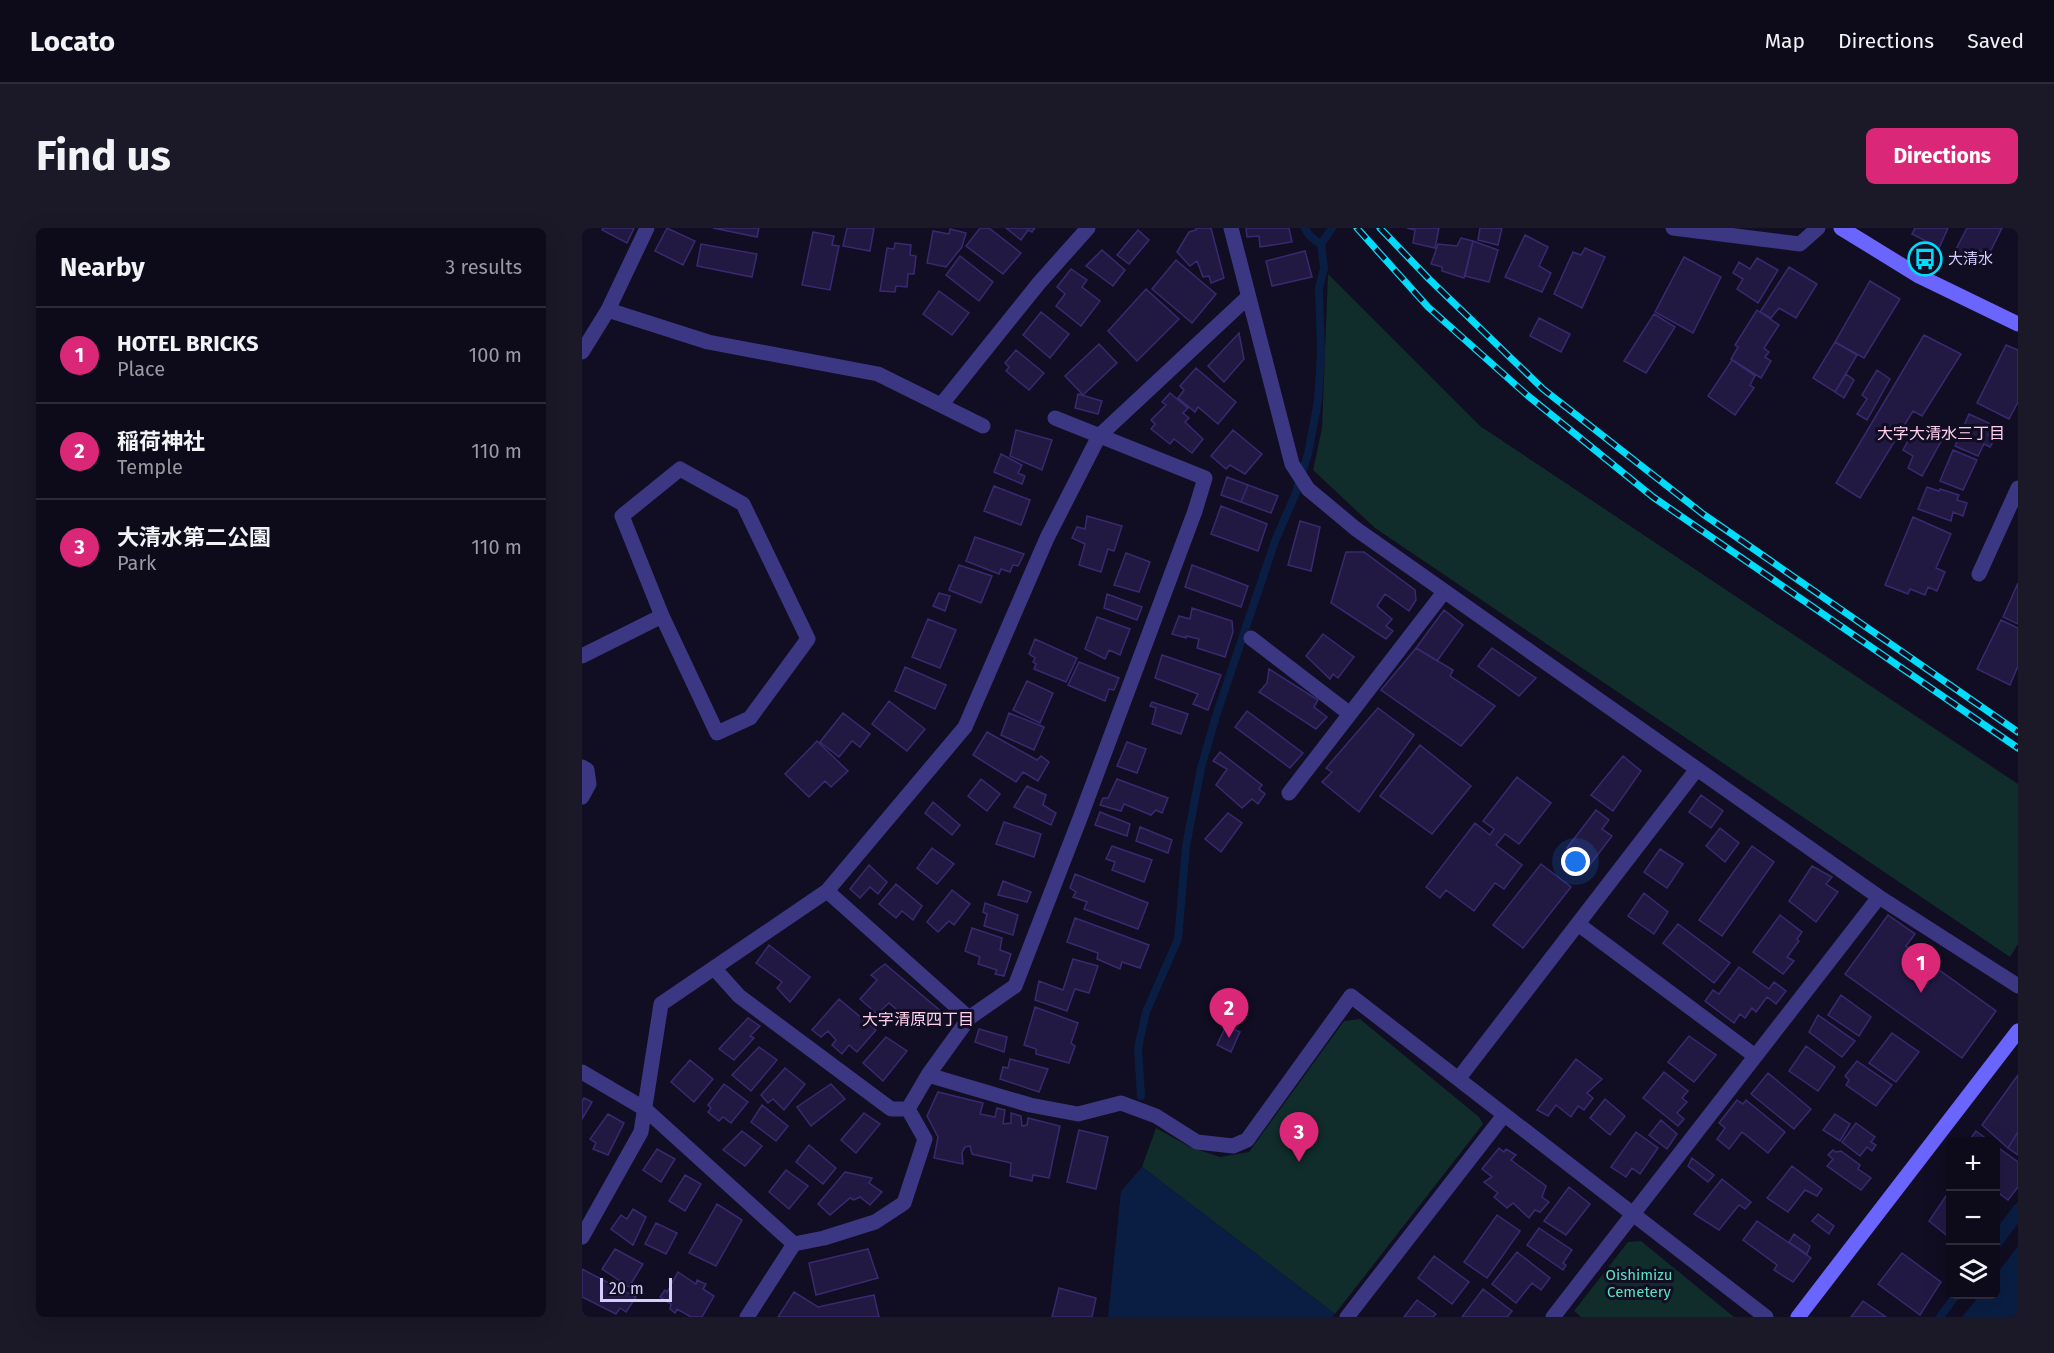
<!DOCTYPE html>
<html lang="en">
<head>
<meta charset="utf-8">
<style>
  :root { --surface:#0d0a1a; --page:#1b1827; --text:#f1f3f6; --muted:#9a9aa2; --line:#2d2b39; --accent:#db2777 }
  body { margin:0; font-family:"Fira Sans","Noto Sans JP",sans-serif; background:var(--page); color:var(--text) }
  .controls { position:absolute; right:18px; bottom:18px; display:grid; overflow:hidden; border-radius:9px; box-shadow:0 6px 24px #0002 }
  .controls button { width:54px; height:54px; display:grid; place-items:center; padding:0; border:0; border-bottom:2px solid var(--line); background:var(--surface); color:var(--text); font:30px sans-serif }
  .scale { position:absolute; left:18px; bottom:15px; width:72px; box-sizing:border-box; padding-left:6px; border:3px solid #d4ceff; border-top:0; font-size:16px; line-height:21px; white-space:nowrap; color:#d4ceff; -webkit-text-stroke:4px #110d22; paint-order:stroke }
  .you { position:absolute; left:994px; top:634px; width:21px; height:21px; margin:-15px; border:4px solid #fff; border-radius:50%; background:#1a73e8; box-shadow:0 0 0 9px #1a73e833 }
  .badge { display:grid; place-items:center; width:39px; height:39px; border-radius:50%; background:var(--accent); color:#fff; font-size:20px; font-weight:700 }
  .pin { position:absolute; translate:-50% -50px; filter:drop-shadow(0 2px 3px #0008) }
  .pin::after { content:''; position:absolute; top:32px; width:21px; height:18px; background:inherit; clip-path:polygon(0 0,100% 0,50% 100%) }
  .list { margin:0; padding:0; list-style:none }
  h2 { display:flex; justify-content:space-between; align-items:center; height:78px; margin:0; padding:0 24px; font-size:26px }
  h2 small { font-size:20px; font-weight:400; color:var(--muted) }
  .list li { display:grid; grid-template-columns:39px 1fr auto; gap:18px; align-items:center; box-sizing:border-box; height:96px; padding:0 24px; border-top:2px solid var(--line) }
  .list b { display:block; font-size:22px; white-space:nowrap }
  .list p { margin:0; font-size:20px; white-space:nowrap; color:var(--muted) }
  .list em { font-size:20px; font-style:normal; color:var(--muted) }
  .icon { flex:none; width:33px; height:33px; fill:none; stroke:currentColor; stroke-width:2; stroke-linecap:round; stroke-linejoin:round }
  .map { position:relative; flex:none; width:1436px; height:1089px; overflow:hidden; border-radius:9px }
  header { display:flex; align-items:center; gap:36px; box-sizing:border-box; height:84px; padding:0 30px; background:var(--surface); border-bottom:2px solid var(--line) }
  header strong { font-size:28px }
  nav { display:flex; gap:33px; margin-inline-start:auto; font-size:21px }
  .intro { display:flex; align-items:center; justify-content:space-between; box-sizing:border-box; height:144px; padding:0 36px }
  h1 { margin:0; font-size:42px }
  .button { padding:15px 27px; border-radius:9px; background:var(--accent); color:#fff; font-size:21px; font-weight:700 }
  main { display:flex; gap:36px; padding:0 36px }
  aside { flex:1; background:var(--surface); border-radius:9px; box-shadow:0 6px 24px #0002 }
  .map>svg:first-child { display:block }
</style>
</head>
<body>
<header>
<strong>Locato</strong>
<nav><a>Map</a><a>Directions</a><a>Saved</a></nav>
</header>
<div class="intro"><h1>Find us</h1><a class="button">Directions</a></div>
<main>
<aside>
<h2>Nearby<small>3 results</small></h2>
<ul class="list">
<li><span class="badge">1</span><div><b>HOTEL BRICKS</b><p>Place</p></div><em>100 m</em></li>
<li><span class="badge">2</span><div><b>稲荷神社</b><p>Temple</p></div><em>110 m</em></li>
<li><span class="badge">3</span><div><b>大清水第二公園</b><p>Park</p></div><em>110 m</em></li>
</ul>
</aside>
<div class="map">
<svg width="1436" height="1089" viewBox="0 0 1436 1089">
  <rect width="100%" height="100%" fill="#110d22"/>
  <path fill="#102c2b" d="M746,46L898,198L1436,556V716L1428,729L793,300L731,242L740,200Z
    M778,791L897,889L901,896L753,1086L560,939L574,900L608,919L638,929L667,924L762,793Z
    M1059,1013L1152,1089H999L992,1083L1046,1014Z"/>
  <path fill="#0a1e43" d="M560,939L753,1086L750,1089H526L539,963Z
    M1436,1018V1089H1380L1398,1067L1414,1066V1047Z"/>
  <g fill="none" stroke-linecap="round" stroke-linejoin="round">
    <path stroke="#0a1e43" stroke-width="8" d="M723,0C726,8 732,12 739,16
      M559,868L556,820L564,784L596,711L604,618L619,540L634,488L693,313L713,267L726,226L736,173L739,125L737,60L742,40L739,16L750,0
      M1414,1008L1436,979
      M1414,1018L1436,989
      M1358,1089L1375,1066"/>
  </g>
  <path fill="#221943" stroke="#392a70" stroke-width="1.5" d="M21,0H52L45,15L20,2Z
    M85,0L113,13L101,37L73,23Z
    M131,0H177L175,9Z
    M265,0H292L288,23L261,18Z
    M398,0H407L439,25L421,46L384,18Z
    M424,0H453L450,4L446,2L439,12Z
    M614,0H629L642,50L629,55L627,48L621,49L615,33L608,38L595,24L607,4L614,2Z
    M664,0H707L710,14L678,19L677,8L665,9Z
    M825,0H857L853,20L831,15L833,2Z
    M898,0H920L916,17L896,12Z
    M1333,0H1366L1357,20L1330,6Z
    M1385,0H1420L1407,26L1398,22L1390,39L1370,29Z
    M368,1L384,5L380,19L364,39L345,35L351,3L367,6Z
    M556,2L567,12L547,36L535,27Z
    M231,4L252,8L250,17L257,18L248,62L220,57Z
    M943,7L966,19L957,38L969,45L960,64L923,49Z
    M879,10L891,13L882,50L860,43V39L849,36L856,16L875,18Z
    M891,13L916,22L907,54L883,48Z
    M313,15L329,17L328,27L334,28L332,46H326L325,59L314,58L313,64L298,63L305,20L312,21Z
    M119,16L175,26L170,49L115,38Z
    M1003,20L1023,29L1000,80L972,66L991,24L999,27Z
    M520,22L543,42L531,58L504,38Z
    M723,23L730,49L690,58L684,33Z
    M378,28L411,54L397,73L364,47Z
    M1102,29L1139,49L1111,105L1073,84Z
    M1175,30L1196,42L1176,75L1155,61L1161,51L1151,45L1157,34L1168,41Z
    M594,32L634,66L610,95L570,61Z
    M1207,39L1235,56L1214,90L1197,80L1189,90L1178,84Z
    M489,41L505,52L500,59L518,73L499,98L474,78L483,66L475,59Z
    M1288,53L1318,71L1282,130L1253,114Z
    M564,61L597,91L555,133L526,103Z
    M357,63L387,85L370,107L341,86Z
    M1175,82L1197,97L1182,120L1187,124L1183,129L1189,133L1179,150L1149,131L1156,119L1153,117Z
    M459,84L487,106L468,130L441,107Z
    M1072,86L1093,99L1064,145L1042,133Z
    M957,90L988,106L979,124L948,108Z
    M657,105L662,131L642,154L626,138Z
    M1342,107L1379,126L1340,188L1331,183L1278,270L1254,255Z
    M1253,114L1275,127L1253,164L1231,150Z
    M517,116L535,135L501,167L483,148Z
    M1424,117L1436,122V174L1427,191L1395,175Z
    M434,122L462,145L447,162L424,143L427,139L423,135Z
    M1150,132L1173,148L1168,157L1172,160L1153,187L1126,168Z
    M614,140L654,174L636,196L616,179L613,184L596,170L602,162L598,158Z
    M1295,142L1308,151L1285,192L1275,186L1285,171L1280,167Z
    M1264,146L1272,152L1262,170L1253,164Z
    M588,165L606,180L601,185L607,190L603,194L621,211L610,225L592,211L588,216L569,201L573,196L569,192L584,177L580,174Z
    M496,166L520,173L516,186L493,180Z
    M1387,186L1411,197L1406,207L1413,210L1408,219L1402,216L1396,228L1373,218Z
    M1345,197L1362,208L1340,248L1326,240L1331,228L1321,222L1332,202L1341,205Z
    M434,202L470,212L460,242L428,228Z
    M651,202L680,226L663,246L648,237L644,241L629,228Z
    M1371,222L1395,232L1381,262L1358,253Z
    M419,226L440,237L436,245L443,248L440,256L412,244Z
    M645,249L666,257L659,274L639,267Z
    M666,257L696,268L689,285L659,274Z
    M412,258L448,272L439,297L402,283Z
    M1345,259L1357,263L1358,261L1377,267L1375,272L1385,275L1381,288L1371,284L1369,293L1336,281Z
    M639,278L685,296L676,323L629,306Z
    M505,288L540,298L532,323L526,321L519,344L497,337L503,316L490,310L495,299L503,301Z
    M1331,289L1369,306L1354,340L1363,344L1355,363L1346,359L1343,367L1328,361L1326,366L1303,357Z
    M718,293L738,299L729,343L706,337Z
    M393,309L442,326L436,338L431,337L428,344L419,341L417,346L384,333Z
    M764,324H782L833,362L834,372L827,383L803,366L795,378L810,391L804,398L811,403L804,411L749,375Z
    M544,325L568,334L557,364L532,357Z
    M377,337L410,348L399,375L367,362Z
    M610,337L666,358L659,379L603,359Z
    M1436,355V396L1421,389Z
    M357,365L368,368L363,383L351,378Z
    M525,366L560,379L555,392L522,380Z
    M610,380L650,393L651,404L643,429L615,420L617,411L604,408V410L590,406L597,388L608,391Z
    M862,382L881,397L855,433L834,420Z
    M515,389L548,401L538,427L527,422L523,431L503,421Z
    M346,391L374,402L358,440L330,429Z
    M1419,392L1436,400V438L1428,457L1395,441Z
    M741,406L772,429L756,450L751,446L748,451L724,428Z
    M453,411L495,430L484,454L452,441L454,436L451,434L453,430L447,426Z
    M834,420L871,442L868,448L913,478L879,518L799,462Z
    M910,420L954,450L937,468L896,438Z
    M580,427L639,447L626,482L611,476L616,466L573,450Z
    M497,434L537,450L532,462L527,461L523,473L486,457Z
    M323,439L364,457L353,481L313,463Z
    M687,441L736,472L732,479L745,489L734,501L677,464L685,455Z
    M445,453L471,465L458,495L431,482Z
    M307,473L343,501L325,523L290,496Z
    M570,474L606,486L599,506L570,496L574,480L568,478Z
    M796,480L832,507L777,584L740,554L750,544L744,540Z
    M665,483L721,525L708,540L653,499Z
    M261,485L288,506L278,519L270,513L257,529L238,514Z
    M427,485L462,499L452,522L419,507Z
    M405,504L455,532L459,528L467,534L456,553L441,544L434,554L391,527Z
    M235,513L266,543L249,559L243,553L227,569L203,546Z
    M545,514L564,521L555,545L535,538Z
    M838,517L889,558L850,606L798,568Z
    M638,524L680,557L677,561L683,566L676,576L670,571L660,580L634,557L645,541L631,533Z
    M1041,528L1059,543L1031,583L1009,567Z
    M935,549L969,575L937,616L923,606L914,617L940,637L922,661L913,655L892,683L864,662L858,670L844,659L893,595L908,607L912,601L901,593Z
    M399,551L418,566L405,583L386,568Z
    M535,551L586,570L580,585L574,582L569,587L542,576L539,583L518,577L521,570H526Z
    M445,558L464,567L461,577L474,585L469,597L432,579Z
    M1119,567L1141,583L1129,600L1107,584Z
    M351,574L378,597L370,607L343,585Z
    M1014,582L1027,592L1020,601L1030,608L1007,638L985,620Z
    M518,584L548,596L545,608L513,597Z
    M646,585L660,595L639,624L623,611Z
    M422,594L459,606L452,629L414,616Z
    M558,599L590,612L586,625L554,613Z
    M1138,600L1157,615L1143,634L1124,618Z
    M530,618L570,632L562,654L530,642L533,634L524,631Z
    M1170,618L1192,634L1140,708L1117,692Z
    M350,620L372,636L355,656L335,640Z
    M1078,621L1101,636L1085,660L1062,644Z
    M959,636L989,659L941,720L911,697Z
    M287,637L305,654L296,666L288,659L278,670L268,661Z
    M1230,638L1250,649L1244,656L1256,664L1234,694L1207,673Z
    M493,646L566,675L556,701L502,681L505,674L491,669L494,664L488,660Z
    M421,653L449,664L445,674L416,667Z
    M314,656L340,678L331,692L320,683L314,690L297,676Z
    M370,662L388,676L372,697L367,693L356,704L345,694Z
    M1062,665L1086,684L1072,706L1046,688Z
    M403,675L436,687L431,707L402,698L405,686L401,684Z
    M1198,687L1220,704L1215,711L1217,713L1205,729L1212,733L1201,746L1171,724Z
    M1306,687L1333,706L1324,718L1414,783L1380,830L1263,746Z
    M493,690L567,717L558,740L540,734L538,741L515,731L516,725L485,714Z
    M1096,696L1148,735L1132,755L1081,715Z
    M390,700L420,710L418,722L429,726L422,748L413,746L415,742L396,736L398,729L383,723Z
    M187,717L228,749L208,774L195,760L200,754L174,735Z
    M491,731L516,738L507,765L493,761L485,783L453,772L457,753L481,762Z
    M303,736L360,784L353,792L347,788L343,790L338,786L329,794L307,775L295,786L278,771L295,752L289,747Z
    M1157,739L1187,761L1192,754L1204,763L1194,776L1185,769L1174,784L1170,780L1163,790L1158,786L1152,795L1123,773L1131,762L1137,766Z
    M1259,767L1289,789L1277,808L1246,787Z
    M257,771L294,802L275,824L267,817L260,826L250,817L254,812L246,803L239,809L230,802Z
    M453,779L496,795L489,815L493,818L487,835L454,826V821L442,817Z
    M1236,787L1273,813L1260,829L1227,804Z
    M166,790L178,798L168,808L172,810L152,832L137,821Z
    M644,798L658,804L649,824L635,817Z
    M397,801L425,809L422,824L393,814Z
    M1310,805L1337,824L1314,854L1287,835Z
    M1107,808L1134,827L1112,854L1086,834Z
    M304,809L325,823L301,853L281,835Z
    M1224,818L1253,839L1236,863L1207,843Z
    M177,819L195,832L169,863L150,847Z
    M428,831L466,841L457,864L418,851L421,839L426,840Z
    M994,831L1020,851L1005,865L1011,870L1002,882L996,878L989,889L974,877L966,888L955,882Z
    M108,832L131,851L112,874L89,854Z
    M1275,833L1310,857L1294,878L1264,857L1267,852L1263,848Z
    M203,840L223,856L202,882L191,871L186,875L179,867Z
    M1082,844L1106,863L1100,870L1105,874L1095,885L1102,891L1096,898L1061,870Z
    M1186,845L1229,881L1212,901L1169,866Z
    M1436,847V904L1426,920L1400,897Z
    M142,856L166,874L149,895L141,889L137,893L126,884L129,880L126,877Z
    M249,856L263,871L229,898L215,879Z
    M356,864L401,875L398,886L413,889L415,880L423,882L421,896L429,895V885L439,888L440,898L445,897L446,890L478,898L467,950L451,947L450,953L428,948L429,935L390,926L388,918L383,919L380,925L381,936L352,930L356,909L345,888Z
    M2,870L10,874L0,891V873Z
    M1023,871L1043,888L1028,907L1008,890Z
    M1155,872L1161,876L1164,872L1203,904L1186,925L1160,904L1147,921L1135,911L1143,900L1137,895Z
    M180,877L206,898L194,913L169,894Z
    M282,885L298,896L274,925L259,912Z
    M26,886L42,895L26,927L11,921L14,915L8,911Z
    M1253,886L1268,896L1258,913L1241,902Z
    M1079,892L1095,906L1085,921L1067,907Z
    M1274,895L1293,909L1289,914L1294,917L1290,923L1285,919L1278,928L1260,914Z
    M497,902L526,909L514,961L485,954Z
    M160,903L180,918L163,938L141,922Z
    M1394,903L1406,912V914H1386Z
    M1054,904L1076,920L1058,946L1050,940L1044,949L1029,939Z
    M1436,904V927L1426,920Z
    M227,917L254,940L241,956L214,934Z
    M1414,918L1436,934V959L1426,972L1414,963Z
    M917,920L922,924L924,921L934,927L929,932L964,958L960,969L967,974L958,984L953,982L947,990L931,975L925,980L912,969L916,965L902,954L910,949L900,941Z
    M75,921L93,931L79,954L61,942Z
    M1251,922L1254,924L1259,923L1278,937L1276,941L1289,950L1279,962L1245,938L1251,931L1246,927Z
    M1110,930L1132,947L1126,954L1106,938Z
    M1210,938L1240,961L1235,968L1223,962L1206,984L1185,970Z
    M204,942L226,958L207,981L187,964Z
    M263,944L290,950L287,955L300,964L288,977L278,969L272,972L268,970L248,987L236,976Z
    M103,947L119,956L103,983L87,973Z
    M1140,951L1169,974L1163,981L1157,977L1137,1002L1112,986Z
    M987,959L1008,976L984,1007L962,993Z
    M1368,962V1010L1347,993Z
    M135,976L160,992L134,1038L107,1025Z
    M51,981L64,989L51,1017L29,1001L39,987L45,991Z
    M1236,986L1252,998L1247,1006L1230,993Z
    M915,987L938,1003L905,1050L882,1034Z
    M1175,993L1229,1030L1211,1054L1192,1042L1195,1037L1161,1012Z
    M74,995L95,1005L84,1026L63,1016Z
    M957,1000L990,1022L981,1035L984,1037L981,1042L945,1017Z
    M1212,1006L1228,1018L1225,1026L1207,1014Z
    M33,1021L61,1036L47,1059L20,1041Z
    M286,1021L296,1050L234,1067L227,1035Z
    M935,1024L968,1050L959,1062L950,1055L934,1075L910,1056Z
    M1320,1025L1359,1054L1338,1087L1296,1056Z
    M852,1028L887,1054L870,1076L836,1050Z
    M0,1041L54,1069L44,1084L38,1080L34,1086L0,1069Z
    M96,1044L114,1056L115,1052L124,1056L121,1061L132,1068L120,1089H109L95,1081L93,1085L88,1081L89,1076L78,1069L83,1062L85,1064Z
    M477,1060L514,1070L510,1089H470Z
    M901,1061L930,1083L925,1089H880Z
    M212,1064L236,1079L292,1067L297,1089H196Z
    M835,1072L854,1086L851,1089H822Z
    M1281,1073L1304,1089H1269Z"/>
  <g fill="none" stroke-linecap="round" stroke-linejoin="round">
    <path stroke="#3b3782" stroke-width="15" d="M649,0L710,236L726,261L774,301L1297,669L1436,758
      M1091,0L1218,16L1236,0
      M26,82L126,114L296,146L401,198
      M0,124L26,82L65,0
      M359,177L457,55L506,0
      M98,241L161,276L226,411L168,490L135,505L80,388L40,288Z
      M1397,346L1436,260
      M669,410L768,486
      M0,428L80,388
      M0,539L5,542L7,556L0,569
      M707,565L862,364
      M245,663L387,790
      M996,696L1173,828
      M132,740L157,768L309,881H326
      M0,844L63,881L212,1016
      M346,847L448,877L496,886L539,875L574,888L615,914L651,918L665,912L769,768L1184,1089
      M877,850L1115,541
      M0,1009L59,904L79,776L245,663L383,499L465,310L517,208L665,70
      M165,1089L212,1016L242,1010L293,994L322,975L343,911L326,881L346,847L387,790L433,758L500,585L613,283L623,250L473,190
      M765,1089L922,887
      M971,1089L1297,669"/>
    <path stroke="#6b65ff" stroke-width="15" d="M1259,0L1337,48L1436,96
      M1216,1089L1436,803"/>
    <defs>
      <path id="rail" d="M775,0L846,79L945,167L1071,269L1436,520
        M798,0L847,51L961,161L1121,286L1436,504"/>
    </defs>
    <use href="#rail" stroke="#00dcf9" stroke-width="7"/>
    <use href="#rail" stroke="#110d22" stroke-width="4.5" stroke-dasharray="14" stroke-linecap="butt"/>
  </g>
  <defs>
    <symbol id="bus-ring" viewBox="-11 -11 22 22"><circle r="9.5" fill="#110d22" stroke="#00dcf9" stroke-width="1.5"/><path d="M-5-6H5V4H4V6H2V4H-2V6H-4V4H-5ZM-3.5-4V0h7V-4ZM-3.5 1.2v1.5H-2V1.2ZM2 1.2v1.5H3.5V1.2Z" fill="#00dcf9"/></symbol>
  </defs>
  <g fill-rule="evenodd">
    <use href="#bus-ring" x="1324" y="12" width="38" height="38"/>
  </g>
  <g text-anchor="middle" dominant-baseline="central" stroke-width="6" stroke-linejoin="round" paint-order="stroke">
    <g font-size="15" fill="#d4ceff" stroke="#110d22" text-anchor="start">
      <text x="1366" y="31">大清水</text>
    </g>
    <g font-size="15" fill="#58e1c1" stroke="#110d22">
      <text x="1057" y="1047">Oishimizu<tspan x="1057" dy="17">Cemetery</tspan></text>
    </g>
    <g font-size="16" fill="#ffd0ed" stroke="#110d22">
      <text x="1359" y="205">大字大清水三丁目</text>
      <text x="336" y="791">大字清原四丁目</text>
    </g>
  </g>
</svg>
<div class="controls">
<button>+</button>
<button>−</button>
<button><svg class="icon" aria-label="layers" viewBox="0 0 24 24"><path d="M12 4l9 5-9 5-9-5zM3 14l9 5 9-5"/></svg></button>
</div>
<div class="scale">20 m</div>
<div class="you"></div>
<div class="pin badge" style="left:1339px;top:765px">1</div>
<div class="pin badge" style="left:647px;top:810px">2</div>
<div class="pin badge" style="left:717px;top:934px">3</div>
</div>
</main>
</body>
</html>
